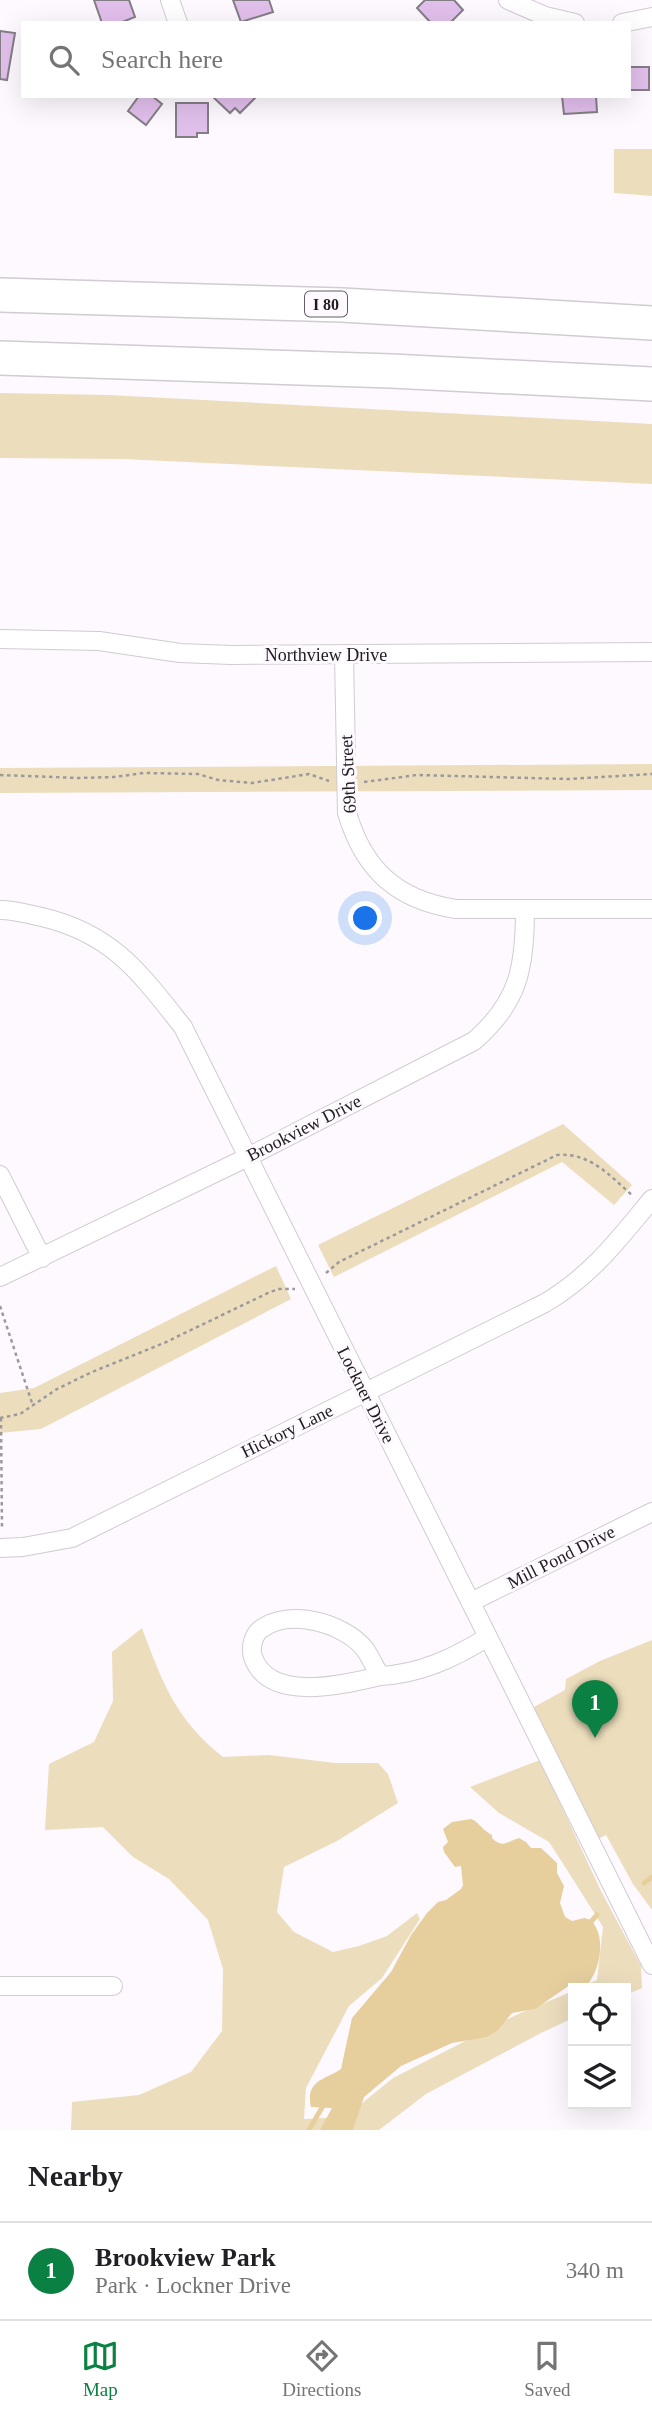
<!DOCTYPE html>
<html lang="en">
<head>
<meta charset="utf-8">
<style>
  :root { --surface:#fff; --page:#f6f6f6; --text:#202124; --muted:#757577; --line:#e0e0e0; --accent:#0b8043 }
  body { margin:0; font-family:"Times New Roman",serif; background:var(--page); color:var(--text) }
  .controls { position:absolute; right:21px; bottom:21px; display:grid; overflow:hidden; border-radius:0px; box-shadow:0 7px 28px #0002 }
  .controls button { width:63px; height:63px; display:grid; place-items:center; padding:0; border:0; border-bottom:2px solid var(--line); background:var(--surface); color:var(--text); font:35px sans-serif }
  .you { position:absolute; left:366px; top:919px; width:24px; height:24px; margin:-18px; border:5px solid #fff; border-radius:50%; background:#1a73e8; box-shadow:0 0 0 10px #1a73e833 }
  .badge { display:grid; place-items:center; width:46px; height:46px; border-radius:50%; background:var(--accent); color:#fff; font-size:23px; font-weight:700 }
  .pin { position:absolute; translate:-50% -58px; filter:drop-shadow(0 2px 4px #0008) }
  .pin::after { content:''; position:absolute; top:37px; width:24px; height:21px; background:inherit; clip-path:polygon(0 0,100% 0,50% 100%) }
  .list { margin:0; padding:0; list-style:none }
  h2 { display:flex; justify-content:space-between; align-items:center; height:91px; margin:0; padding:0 28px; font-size:30px }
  h2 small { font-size:23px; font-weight:400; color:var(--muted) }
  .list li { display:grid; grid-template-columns:46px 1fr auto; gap:21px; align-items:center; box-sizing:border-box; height:98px; padding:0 28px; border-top:2px solid var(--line) }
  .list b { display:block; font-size:26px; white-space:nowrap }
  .list p { margin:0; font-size:23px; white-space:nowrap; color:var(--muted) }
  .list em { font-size:23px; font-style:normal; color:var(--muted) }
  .icon { flex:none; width:38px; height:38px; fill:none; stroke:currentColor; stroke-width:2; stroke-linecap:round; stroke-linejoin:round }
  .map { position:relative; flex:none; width:652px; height:2130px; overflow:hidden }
  .search { position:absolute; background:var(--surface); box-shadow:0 7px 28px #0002; left:21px; right:21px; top:21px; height:77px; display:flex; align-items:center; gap:18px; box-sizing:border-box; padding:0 24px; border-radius:0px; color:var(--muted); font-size:26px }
  .sheet { height:189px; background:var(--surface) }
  nav { display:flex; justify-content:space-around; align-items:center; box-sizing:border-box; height:98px; border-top:2px solid var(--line); background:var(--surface); font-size:19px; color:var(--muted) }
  nav a { display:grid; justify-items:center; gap:4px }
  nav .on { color:var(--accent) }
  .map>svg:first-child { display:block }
</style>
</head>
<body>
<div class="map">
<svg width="652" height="2130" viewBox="0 0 652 2130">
  <rect width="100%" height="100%" fill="#fdf9fe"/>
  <path fill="#ecdebd" d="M614,149H652V196L614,193Z
    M0,393L109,395L652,424V484L122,459L0,458Z
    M652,764V790L0,793V768Z
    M563,1124L632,1185L614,1205L562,1162L334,1277L318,1245Z
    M276,1266L291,1299L41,1429L0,1433V1393L34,1388Z
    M142,1628C162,1682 176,1720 223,1757L269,1755L335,1763H378L388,1774L398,1803L337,1841L284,1867L277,1912L294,1932L333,1952L359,1946L387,1936L417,1913L420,1919L382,1978L349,2006L306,2088L304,2119L345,2117L393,2078L516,2015L573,1991V2018L541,2033L426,2094L379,2130H71L72,2102L139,2095L191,2072L222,2031L223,1969L208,1920L169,1879L133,1857L103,1827L45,1830L49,1764L94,1742L113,1701L112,1652Z
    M652,1640V1910L633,1884L606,1835L591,1843L525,1712L565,1690L566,1679L600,1661Z
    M540,1760L601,1891L641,1966L642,1988L626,1995V1988H578L597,1980L603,1927L569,1873L549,1842L499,1813L470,1787Z"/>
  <path fill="#e6cf9d" d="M471,1819C478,1821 483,1831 492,1835V1838C503,1849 508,1841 519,1838L526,1842L531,1848H541L557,1863V1873L564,1886L560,1903L565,1917L572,1921L584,1918L591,1920C606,1936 601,1967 588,1984L570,1985L535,2009L512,2013L498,2030L487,2037L452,2043L401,2066L364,2097L353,2130H320L332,2108L311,2107C305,2080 325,2080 341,2069L352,2018L391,1972L411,1935L427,1913L438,1902L446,1900L461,1889L463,1885L461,1866L455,1867L444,1852L443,1847L448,1842L443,1829L452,1822Z"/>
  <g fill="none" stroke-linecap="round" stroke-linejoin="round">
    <path stroke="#e6cf9d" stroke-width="5" d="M644,1883L652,1877
      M588,1925L597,1915
      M309,2130L324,2104"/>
  </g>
  <path fill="#e1bfeb" stroke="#837e85" stroke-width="2" d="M94,0H129L135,17L120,23H102Z
    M233,0H269L273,12L241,22Z
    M425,0H454L463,10L450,23H431L417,8Z
    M0,31L15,33L7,80L0,79Z
    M629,67H649V90H629Z
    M139,96H152L162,104L146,125L128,111Z
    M212,96H257L240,113L235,108L230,113Z
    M562,96H596L597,112L564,114Z
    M176,103H208V133H197V137H176Z"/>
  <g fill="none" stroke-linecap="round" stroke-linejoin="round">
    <defs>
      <path id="minor" d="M170,0L178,23
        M508,0L545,16L575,23
        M622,23L652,17
        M0,639L99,641L180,653L231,655L652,652
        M344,654L347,813C364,870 397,900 456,909H652
        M0,910C15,910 28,914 42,917C113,934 140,973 183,1027L652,1965
        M0,1175L42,1258
        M0,1277L248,1157L474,1041C519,1002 525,967 525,910
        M0,1548L23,1547L72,1538L545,1303C591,1276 618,1240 652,1199
        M471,1602L652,1512
        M380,1676C345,1684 269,1704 253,1657C250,1648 253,1635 261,1629C290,1608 343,1623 364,1648C370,1656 375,1667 380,1676C420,1674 454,1658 488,1637
        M0,1986H113"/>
      <path id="motorway" d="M0,295L342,305L652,323
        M0,358L391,371L652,384"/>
    </defs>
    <use href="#minor" stroke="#d1cbd2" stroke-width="20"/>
    <use href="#motorway" stroke="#d1cbd2" stroke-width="36"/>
    <path stroke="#9c999d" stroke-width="2.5" stroke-dasharray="3.5 3.5" stroke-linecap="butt" d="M0,775L79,778L114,777L144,773L198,774L218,780L252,783L309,774L329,781
      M364,782L417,775L568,779L652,774
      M326,1273L339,1262L557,1155C590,1152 610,1176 633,1196
      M0,1306L33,1406
      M0,1418L20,1414L57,1389L92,1372L164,1343L270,1292L279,1289H295
      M1,1418L2,1530"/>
    <use href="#minor" stroke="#fff" stroke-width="18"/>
    <use href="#motorway" stroke="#fff" stroke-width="33"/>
  </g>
  <g text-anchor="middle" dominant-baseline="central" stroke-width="6" stroke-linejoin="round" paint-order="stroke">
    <rect fill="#fdf9fe" stroke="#615e62" stroke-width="2" x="305" y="291.5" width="42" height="25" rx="5"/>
    <g font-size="16" font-weight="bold" fill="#1e1c1f">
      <text x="326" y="304">I 80</text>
    </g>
    <g font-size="18" fill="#1e1c1f" stroke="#fdf9fe">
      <text x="326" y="655">Northview Drive</text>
      <text transform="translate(348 774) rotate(-93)">69th Street</text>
      <text transform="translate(304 1128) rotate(-27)">Brookview Drive</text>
      <text transform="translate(366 1395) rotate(63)">Lockner Drive</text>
      <text transform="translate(287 1431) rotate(-26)">Hickory Lane</text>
      <text transform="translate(561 1557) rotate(-27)">Mill Pond Drive</text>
    </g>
  </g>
</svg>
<div class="controls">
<button><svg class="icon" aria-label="locate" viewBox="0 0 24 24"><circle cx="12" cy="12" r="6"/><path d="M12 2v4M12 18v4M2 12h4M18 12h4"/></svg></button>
<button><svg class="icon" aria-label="layers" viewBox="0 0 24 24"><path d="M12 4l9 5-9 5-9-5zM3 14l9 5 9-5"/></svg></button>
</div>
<div class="you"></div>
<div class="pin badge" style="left:595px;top:1738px">1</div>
<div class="search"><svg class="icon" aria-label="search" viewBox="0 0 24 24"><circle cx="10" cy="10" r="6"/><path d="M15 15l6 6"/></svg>Search here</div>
</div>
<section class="sheet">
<h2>Nearby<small></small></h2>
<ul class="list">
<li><span class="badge">1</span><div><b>Brookview Park</b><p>Park · Lockner Drive</p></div><em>340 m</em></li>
</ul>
</section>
<nav>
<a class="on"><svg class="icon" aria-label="map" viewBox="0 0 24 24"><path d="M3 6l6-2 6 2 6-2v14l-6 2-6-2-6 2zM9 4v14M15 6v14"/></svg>Map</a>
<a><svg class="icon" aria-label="directions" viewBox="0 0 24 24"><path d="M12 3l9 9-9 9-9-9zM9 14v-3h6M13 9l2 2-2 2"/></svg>Directions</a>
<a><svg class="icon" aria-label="saved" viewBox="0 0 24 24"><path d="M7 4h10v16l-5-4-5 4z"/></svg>Saved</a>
</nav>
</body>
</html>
